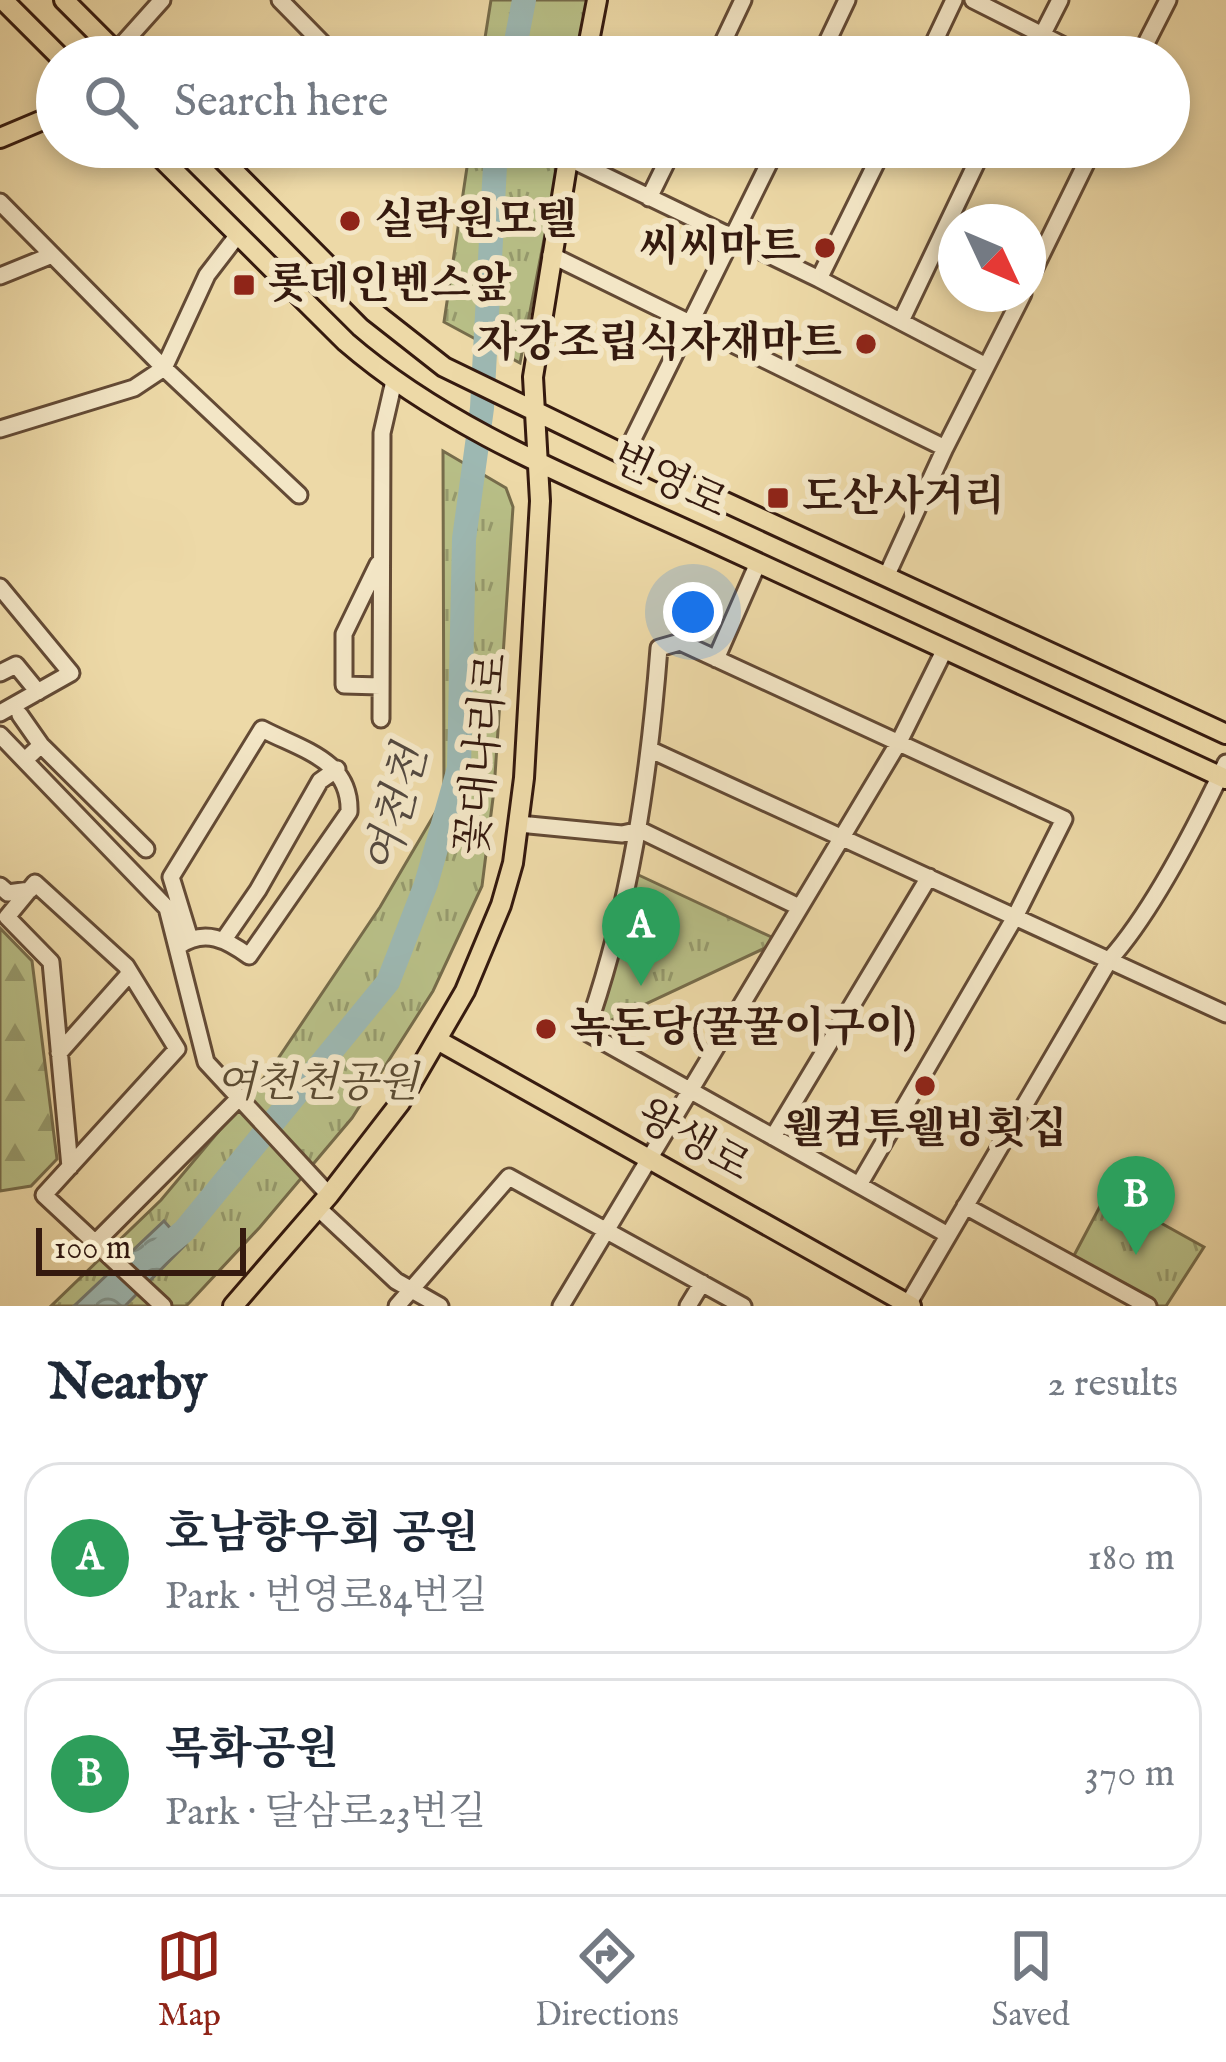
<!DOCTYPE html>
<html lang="en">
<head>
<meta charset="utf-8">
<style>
  :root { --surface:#fff; --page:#f2f2f3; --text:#1f2937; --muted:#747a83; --line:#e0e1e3; --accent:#8f2418 }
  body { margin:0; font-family:"IM FELL English","Noto Serif KR",serif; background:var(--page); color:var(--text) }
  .compass { position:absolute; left:938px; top:204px; width:108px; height:108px; border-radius:50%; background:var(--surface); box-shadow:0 6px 18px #0003; rotate:134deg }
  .scale { position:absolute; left:36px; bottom:30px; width:210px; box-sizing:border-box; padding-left:12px; border:6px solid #351a0f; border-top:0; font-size:33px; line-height:42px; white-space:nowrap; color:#351a0f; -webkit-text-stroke:9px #f3e6c6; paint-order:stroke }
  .you { position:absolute; left:693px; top:612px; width:42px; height:42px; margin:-30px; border:9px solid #fff; border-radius:50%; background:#1a73e8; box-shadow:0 0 0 18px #1a73e833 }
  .badge { display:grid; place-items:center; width:78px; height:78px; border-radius:50%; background:var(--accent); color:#fff; font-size:39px; font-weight:700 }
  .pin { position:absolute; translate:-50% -99px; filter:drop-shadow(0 3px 6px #0008) }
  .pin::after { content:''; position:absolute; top:63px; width:42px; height:36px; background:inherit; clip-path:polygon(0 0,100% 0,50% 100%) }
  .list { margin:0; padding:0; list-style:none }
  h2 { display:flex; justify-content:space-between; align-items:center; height:156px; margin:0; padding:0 48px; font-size:51px }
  h2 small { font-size:39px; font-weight:400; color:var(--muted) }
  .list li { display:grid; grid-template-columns:78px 1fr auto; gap:36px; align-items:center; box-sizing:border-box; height:192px; margin:0 24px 24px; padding:0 24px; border:3px solid var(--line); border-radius:36px }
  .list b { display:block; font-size:45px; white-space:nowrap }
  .list p { margin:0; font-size:39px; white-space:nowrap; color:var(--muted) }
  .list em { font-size:39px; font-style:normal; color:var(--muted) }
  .icon { flex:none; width:66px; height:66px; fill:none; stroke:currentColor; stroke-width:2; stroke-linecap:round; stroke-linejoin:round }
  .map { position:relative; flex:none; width:1226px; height:1306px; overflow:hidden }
  .search { position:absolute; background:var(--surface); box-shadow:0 6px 18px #0003; left:36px; right:36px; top:36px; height:132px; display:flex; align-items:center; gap:30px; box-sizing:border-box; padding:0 42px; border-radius:66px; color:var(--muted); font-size:45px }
  .sheet { height:588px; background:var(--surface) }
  nav { display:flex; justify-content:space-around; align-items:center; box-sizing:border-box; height:168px; border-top:3px solid var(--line); background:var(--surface); font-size:33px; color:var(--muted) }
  nav a { display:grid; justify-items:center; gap:6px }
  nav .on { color:var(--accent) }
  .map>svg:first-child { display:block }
</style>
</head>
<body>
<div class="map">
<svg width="1226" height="1306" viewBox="0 0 1226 1306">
  <defs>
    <pattern id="grass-tufts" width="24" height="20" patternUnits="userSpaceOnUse" patternTransform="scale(3)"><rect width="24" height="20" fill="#b8bf87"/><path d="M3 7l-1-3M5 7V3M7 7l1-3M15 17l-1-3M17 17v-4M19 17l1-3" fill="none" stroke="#969a6d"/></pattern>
    <pattern id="forest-firs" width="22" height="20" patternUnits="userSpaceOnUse" patternTransform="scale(3)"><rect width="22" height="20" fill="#b8bf87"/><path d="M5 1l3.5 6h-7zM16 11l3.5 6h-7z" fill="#969a6d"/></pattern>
    <pattern id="water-waves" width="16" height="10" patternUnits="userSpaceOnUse" patternTransform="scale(3)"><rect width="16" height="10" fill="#9db8b2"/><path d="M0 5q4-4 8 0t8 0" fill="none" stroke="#81958f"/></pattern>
  </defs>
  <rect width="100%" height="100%" fill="#edd9a7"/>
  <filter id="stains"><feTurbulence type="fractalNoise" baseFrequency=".00167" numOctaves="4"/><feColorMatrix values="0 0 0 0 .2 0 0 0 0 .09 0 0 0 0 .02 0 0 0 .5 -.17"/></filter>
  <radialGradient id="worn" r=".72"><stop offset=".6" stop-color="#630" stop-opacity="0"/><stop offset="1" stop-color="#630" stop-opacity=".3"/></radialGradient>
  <path fill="url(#grass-tufts)" stroke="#766c4b" stroke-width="3" d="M491,0H588L578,57H482Z
    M470,147H562L520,363L444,322Z
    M443,451L506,488L513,507L494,790L482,886L433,991L352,1118L260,1227L190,1302L186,1306H51L161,1200L271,1069L380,907L444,798Z
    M630,871L780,941L586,1032Z
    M1107,1193L1204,1247L1166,1306H1148L1070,1263Z"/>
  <path fill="url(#forest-firs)" stroke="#766c4b" stroke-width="3" d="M0,928L32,961L57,1159L31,1186L0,1191Z"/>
  <path fill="url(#water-waves)" stroke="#737971" stroke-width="3" d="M164,1221L185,1245L125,1306H74Z"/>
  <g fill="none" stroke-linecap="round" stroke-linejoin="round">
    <path stroke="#9db8b2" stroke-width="24" d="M513,57L524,0
      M154,1256L184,1231L388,982L426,884L459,768L464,539L482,408L496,147"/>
    <defs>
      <path id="minor" d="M280,0L336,57
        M973,0L1086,57
        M111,57L162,0
        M716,57L743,0
        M820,57L847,0
        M927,57L954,0
        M1031,57L1060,0
        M1139,57L1168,0
        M426,147L431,152
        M568,158L819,279L986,366
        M649,198L674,147
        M0,202L164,368L299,495
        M551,255L945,448
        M0,276L52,255
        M819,279L884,147
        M1028,282L1094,147
        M901,321L984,147
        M0,429L134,388L164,368L207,275L237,236
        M625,455L777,147
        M378,564L344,634V685L380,686
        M886,577L945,448L1023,294
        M0,587L71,673L0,713
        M716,659L758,563
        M0,673L16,665L38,692
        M20,715L41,745
        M381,719L382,433L394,381
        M0,735L167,908L206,1062L329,1195
        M651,750L1226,1014
        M25,760L41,745L146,849
        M519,824L622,834L640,830L799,907
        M0,886L8,893L30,890
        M225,938L258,890L320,781L337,769
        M179,946C205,928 227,940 249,956L349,812C351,760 302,750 262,729L171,877L190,939
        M59,1053L130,973
        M773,1137L929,877
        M70,1167L51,962L7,917L35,883L126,966L177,1049L44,1195L163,1306
        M859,1185L1015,917L1064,819L680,642L659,648C649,779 630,907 586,1032L948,1235
        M965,1206L1148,1306
        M318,1208L396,1281L440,1306
        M96,1242L237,1100
        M397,1306L509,1177L743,1306
        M561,1306L899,742L945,649
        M688,1306L702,1283
        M907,1306L1110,959C1152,912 1199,820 1226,763"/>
      <path id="major" d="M3,0L60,57
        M64,0L121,57
        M586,57L597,0
        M0,138L57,114
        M150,147L346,342C451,433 588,484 713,542C884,621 1055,700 1226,779
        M210,147L374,312L444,367L658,471L1226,734
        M439,1041L911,1306
        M233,1306L329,1195L400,1103L465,991L501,905L513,863L524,778L540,501L533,377L570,147"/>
    </defs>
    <use href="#minor" stroke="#634a35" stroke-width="21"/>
    <use href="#major" stroke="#351a0f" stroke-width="24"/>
    <use href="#minor" stroke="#f3e6c6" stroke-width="15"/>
    <use href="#major" stroke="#edd9a7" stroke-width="18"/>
  </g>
  <g fill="#8f2418" stroke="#f3e6c6" stroke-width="4.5">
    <circle cx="350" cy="221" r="12"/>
    <circle cx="825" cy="248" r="12"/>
    <rect x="232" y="273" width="24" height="24" rx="6"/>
    <circle cx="866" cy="344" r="12"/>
    <rect x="766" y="486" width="24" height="24" rx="6"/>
    <circle cx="546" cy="1029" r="12"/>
    <circle cx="925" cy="1086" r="12"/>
  </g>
  <g text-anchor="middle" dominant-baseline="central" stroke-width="12" stroke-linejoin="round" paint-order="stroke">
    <g font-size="42" font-weight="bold" fill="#351a0f" stroke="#f3e6c6" text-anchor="start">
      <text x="374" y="221">실락원모텔</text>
      <text x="801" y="248" text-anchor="end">씨씨마트</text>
      <text x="268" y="285">롯데인벤스앞</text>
      <text x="842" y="344" text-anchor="end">자강조립식자재마트</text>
      <text x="802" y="498">도산사거리</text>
      <text x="570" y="1029">녹돈당(꿀꿀이구이)</text>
      <text x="925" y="1130" text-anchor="middle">웰컴투웰빙횟집</text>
    </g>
    <g font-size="42" fill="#351a0f" stroke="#f3e6c6">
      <text transform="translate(669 482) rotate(25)">번영로</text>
      <text transform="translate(484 754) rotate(-84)">꽃대나리로</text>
      <text transform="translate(693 1142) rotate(29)">왕생로</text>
    </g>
    <g font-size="42" font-style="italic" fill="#5c4c33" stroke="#f3e6c6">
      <text x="317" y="1084">여천천공원</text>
    </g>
    <g font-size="45" font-style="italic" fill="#544940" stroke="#f3e6c6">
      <text transform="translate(398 810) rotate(-76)">여천천</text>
    </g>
  </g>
  <rect width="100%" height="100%" filter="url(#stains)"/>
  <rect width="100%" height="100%" fill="url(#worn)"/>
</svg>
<svg class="compass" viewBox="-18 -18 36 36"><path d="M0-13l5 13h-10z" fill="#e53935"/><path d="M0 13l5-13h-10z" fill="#747a83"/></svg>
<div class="scale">100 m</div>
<div class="you"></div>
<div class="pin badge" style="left:641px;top:986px;background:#2e9e5b">A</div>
<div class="pin badge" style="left:1136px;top:1255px;background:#2e9e5b">B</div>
<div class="search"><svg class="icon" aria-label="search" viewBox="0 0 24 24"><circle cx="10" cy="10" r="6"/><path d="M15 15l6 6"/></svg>Search here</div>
</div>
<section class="sheet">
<h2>Nearby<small>2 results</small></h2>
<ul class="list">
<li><span class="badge" style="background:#2e9e5b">A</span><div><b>호남향우회 공원</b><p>Park · 번영로84번길</p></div><em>180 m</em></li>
<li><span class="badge" style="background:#2e9e5b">B</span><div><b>목화공원</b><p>Park · 달삼로23번길</p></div><em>370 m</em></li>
</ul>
</section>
<nav>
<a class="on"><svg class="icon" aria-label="map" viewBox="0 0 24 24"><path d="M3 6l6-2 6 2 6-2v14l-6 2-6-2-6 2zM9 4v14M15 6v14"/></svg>Map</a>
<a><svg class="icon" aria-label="directions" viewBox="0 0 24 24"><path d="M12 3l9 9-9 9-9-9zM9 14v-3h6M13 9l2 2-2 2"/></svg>Directions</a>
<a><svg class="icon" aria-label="saved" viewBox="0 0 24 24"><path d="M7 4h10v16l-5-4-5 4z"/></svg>Saved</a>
</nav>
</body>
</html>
